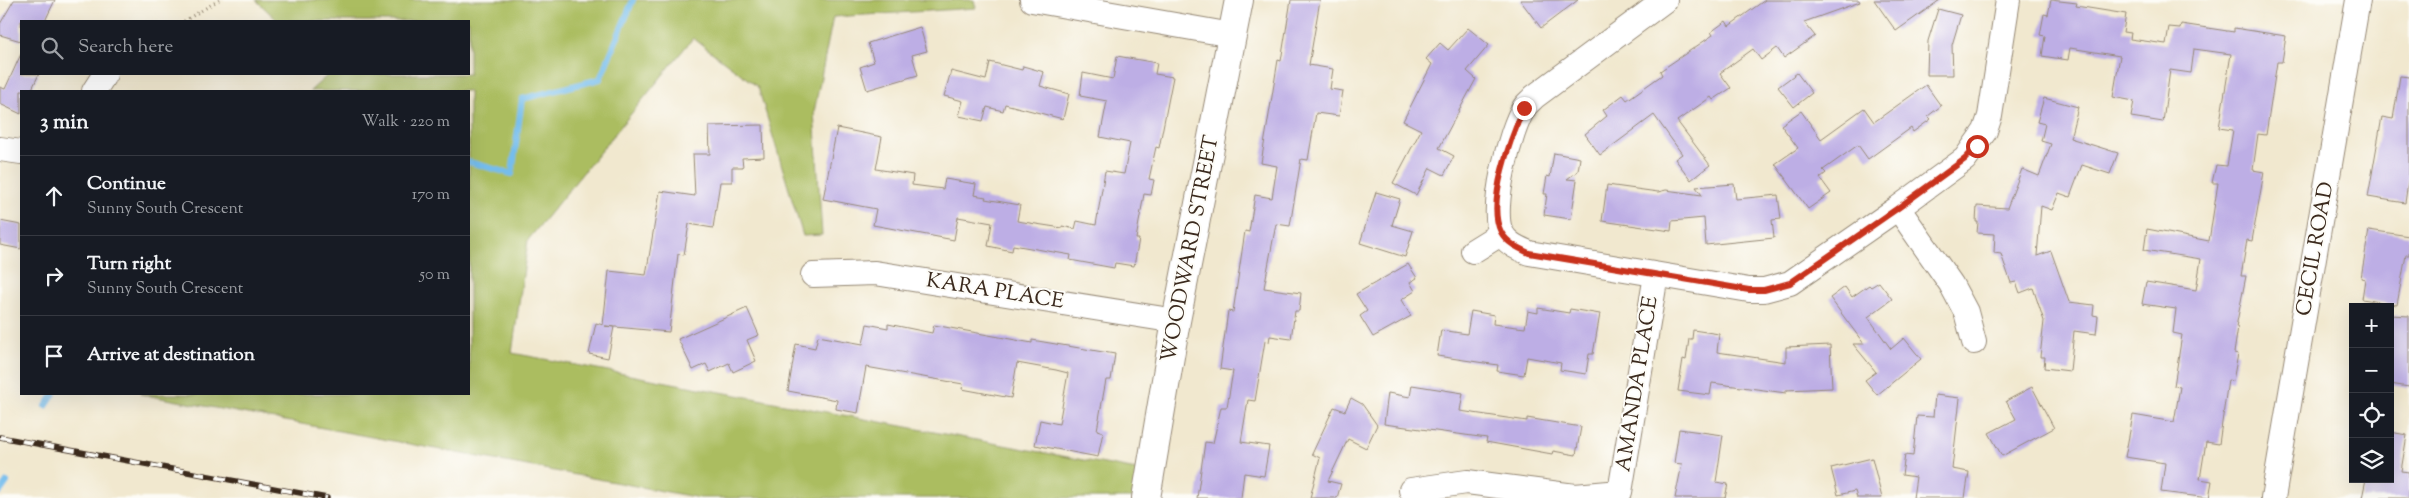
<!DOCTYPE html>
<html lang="en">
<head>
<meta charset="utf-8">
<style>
  :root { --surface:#171b24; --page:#20242c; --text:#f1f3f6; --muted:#9ea1a6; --line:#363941 }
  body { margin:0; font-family:"Sorts Mill Goudy",serif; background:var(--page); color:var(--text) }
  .controls { position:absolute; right:15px; bottom:15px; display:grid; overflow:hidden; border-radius:0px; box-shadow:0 5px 20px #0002 }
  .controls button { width:45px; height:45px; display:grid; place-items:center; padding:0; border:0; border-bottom:1px solid var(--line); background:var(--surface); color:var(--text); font:25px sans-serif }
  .stop { position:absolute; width:15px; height:15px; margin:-11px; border:4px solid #c8321e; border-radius:50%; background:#fff }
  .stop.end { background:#c8321e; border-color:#fff; box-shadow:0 1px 5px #0008 }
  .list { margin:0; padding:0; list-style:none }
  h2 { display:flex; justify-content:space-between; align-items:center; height:65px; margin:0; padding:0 20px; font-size:21px }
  h2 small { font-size:16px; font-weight:400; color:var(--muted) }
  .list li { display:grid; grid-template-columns:32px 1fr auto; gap:15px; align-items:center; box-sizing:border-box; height:80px; padding:0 20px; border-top:1px solid var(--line) }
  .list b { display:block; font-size:19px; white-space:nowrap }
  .list p { margin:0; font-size:16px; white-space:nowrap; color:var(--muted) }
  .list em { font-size:16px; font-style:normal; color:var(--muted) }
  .icon { flex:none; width:28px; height:28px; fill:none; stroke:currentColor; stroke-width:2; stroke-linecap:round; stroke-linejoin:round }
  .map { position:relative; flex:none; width:2409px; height:498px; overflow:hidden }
  .search { position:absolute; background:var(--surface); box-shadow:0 5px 20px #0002; left:20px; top:20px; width:450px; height:55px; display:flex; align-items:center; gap:12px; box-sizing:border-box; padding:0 18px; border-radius:0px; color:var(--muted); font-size:19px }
  .panel { position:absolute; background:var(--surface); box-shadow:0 5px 20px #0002; left:20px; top:90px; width:450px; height:305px; border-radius:0px }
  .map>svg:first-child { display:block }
</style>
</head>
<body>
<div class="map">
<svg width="2409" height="498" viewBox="0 0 2409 498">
  <rect width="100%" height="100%" fill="#fdfcf7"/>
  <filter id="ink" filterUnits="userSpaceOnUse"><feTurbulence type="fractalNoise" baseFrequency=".02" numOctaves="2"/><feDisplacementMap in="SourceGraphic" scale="10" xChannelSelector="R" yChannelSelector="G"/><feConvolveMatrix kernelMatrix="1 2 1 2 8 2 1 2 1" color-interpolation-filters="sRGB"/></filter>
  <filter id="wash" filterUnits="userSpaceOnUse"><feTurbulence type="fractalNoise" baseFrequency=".0096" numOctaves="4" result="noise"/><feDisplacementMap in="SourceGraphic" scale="20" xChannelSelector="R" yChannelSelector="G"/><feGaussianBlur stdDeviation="1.12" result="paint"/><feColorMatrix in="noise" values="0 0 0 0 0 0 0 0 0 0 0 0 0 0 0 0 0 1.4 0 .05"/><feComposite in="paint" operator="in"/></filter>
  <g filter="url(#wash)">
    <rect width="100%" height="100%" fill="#f1e8cf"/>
    <path fill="#abbd61" stroke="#737440" d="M256,0H974L976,8L833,17L814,112L822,235L803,236L758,87L693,38L528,240L512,353L1142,471L1136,498H700L140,394H469V91H310L329,74H469V21H278Z"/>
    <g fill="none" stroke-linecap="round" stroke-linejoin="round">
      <path stroke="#75bded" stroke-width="6" d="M469,162L512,174L522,99L600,79L633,0
        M46,406L54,394
        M0,492L7,482"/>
    </g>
    <g id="blocks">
      <path fill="#bdaee5" d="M14,0H55L45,21H21V41L0,35V24Z
        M1291,0H1320L1309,65L1333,69L1330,89L1343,91L1339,116L1316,113L1308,160L1301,159L1290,226L1276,224L1264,288L1301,293L1299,311H1295L1291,339L1270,336L1269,342L1265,341L1255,401L1248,400L1241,442L1269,446L1264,476L1244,473L1241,498H1197L1205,442L1213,443L1221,407H1227L1233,371L1220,369L1228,311L1233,312L1245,231L1249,232L1255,195L1272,198L1277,166L1261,163L1278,60L1281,61Z
        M1520,0H1578L1541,28Z
        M1765,0H1859L1860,2L1804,22L1815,36L1784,58L1777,48L1761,60L1753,49L1720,73L1731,88L1713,100L1711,97L1677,121L1710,165L1691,180L1675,159L1682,154L1654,115L1600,155L1585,134L1607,116L1603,110L1623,95L1627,100L1662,75L1660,71L1713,35L1711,32L1726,21L1729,26Z
        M1874,0H1940L1896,31Z
        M2051,0L2077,3L2076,6L2126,14L2123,32L2131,33L2130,39L2166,44L2169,27L2180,28L2181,24L2234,32V28L2286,36L2282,62H2277L2266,135L2258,134L2253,170L2264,172L2252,241L2247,240L2241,276H2246L2236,327H2238L2234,353L2238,354L2233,381L2228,380L2219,444L2206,442L2200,479L2212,481L2209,498L2161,492L2165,463L2125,457L2133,415L2174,422L2180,387L2174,386L2182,335L2173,333L2176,309L2142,304L2146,282L2196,290L2201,259L2144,250L2147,229L2209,241L2218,183H2212L2216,165L2227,166L2233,130L2219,128L2231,54L2194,49L2191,73L2170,70L2163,122L2131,117L2134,101L2113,97L2120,56L2070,48L2068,60L2042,56L2045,36L2040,35L2044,14L2048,15Z
        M1938,9L1961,15L1952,45L1953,75H1927L1928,41Z
        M920,27L927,51L912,55L918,75L867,90L860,67L874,62L868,43Z
        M1468,28L1489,45L1467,71L1476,79L1439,148L1454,156L1444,175L1430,168L1416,195L1393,183L1421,130L1403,121L1432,64L1426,59L1440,43L1448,50Z
        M21,54V74H39L31,91H21V114L0,104V87L5,89Z
        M1117,56L1157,63L1155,74L1173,77L1159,148L1156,147L1149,179L1154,180L1151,195L1144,194L1136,239H1139L1134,266L1115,263L1114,268L1070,260L1071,255L1013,245L1012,251L988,246L992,223L958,217L954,240L873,225L876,209L823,199L837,128L882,137L876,169L913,175L912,185L943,189L945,179L976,184L974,195L986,197L985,199L1020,205L1017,221L1062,228V226L1075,229L1077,221L1096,225L1105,171L1124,174L1130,143L1100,137L1107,101L1080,96L1083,73L1113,79Z
        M990,62L1022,70L1023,66L1044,72L1040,86L1069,94L1063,119L1005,104L1003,111L987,107L983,121L959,116L963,101L944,96L951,71L986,80Z
        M1797,73L1812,93L1794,107L1778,87Z
        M2400,76L2409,77V176L2405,203L2368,197L2382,117L2393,119Z
        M1926,85L1941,106L1928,116L1931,119L1913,132L1911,128L1868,159L1858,145L1823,170L1826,173L1820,178L1831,193L1808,209L1775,164L1798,148L1781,125L1801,111L1821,139L1864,108L1874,122Z
        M2044,98L2078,107L2070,138L2118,153L2110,174L2082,165L2070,197L2059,193L2052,210L2041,206L2037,256L2051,251L2069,302L2094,305L2093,315L2098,316L2096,334L2074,331L2070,371L2044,368L2045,357H2040L2044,321L2033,288L2020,293L2016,282L2011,283L2001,254L1994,253L1995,234L1977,233L1978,222H1976L1977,206L2007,208L2022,169L2039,176L2051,144L2041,141L2045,124L2037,122Z
        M763,125L764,157L742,158L743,167H732V182H720L713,228L689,224L684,255L678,254L669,332L605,326L614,327L608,358L589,354L596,323L603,325L609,271L646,275L660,191L695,196L693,154H710L709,126Z
        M1554,153L1580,158L1578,171L1567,179L1577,180L1571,219L1544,215L1547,194H1544L1547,176L1550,177Z
        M1734,184L1736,199L1778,195L1781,219L1772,220L1774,238L1706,245L1704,218L1672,221L1671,231L1602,221L1607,185L1658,192L1666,190L1702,195L1696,187Z
        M1376,192L1400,199L1392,225L1413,231L1405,257L1360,243Z
        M0,221L21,225V249L0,245Z
        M2369,230L2409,236V255H2406L2397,305L2362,299L2365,279L2361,278Z
        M1408,264L1417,278L1410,282L1415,291L1401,300L1411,316L1373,337L1360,316L1367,311L1356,294Z
        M1879,282L1892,299L1868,317L1891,349L1904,338L1921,359L1877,395L1865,380L1876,372L1853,344H1864L1830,298L1845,287L1852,297L1869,285L1871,287Z
        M747,308L759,335L747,340L756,361L733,372L729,363L710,372L706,364L693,370L678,339Z
        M1538,308L1569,313L1570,309L1600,314L1593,354H1589L1586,374L1560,370L1561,363L1527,357L1524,375L1497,371L1498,365L1437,356L1441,330L1467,334L1471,311L1494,315L1493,324L1525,328L1528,311L1538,313Z
        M2390,315L2409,316V387L2390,384Z
        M867,324L888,328V324L932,333L934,325L1032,343V340L1115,354L1111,380H1106L1097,430L1103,432L1098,457L1035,445L1040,420L1059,424L1068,373L1056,370L1017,363L1011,398L962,389L963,384L866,367L858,413L836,409L837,400L788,391L796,344L815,348L818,336L863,344Z
        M1693,330L1719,334L1717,352L1786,362V347L1830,345L1832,388L1786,390V393L1712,383L1710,395L1678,391L1683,359L1686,360L1689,339H1692Z
        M1412,385L1463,393L1460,411L1527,421V418L1581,427L1576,455L1553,451L1552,454L1486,442L1487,438L1384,424L1388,393L1410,397Z
        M2032,387L2054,428L2002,456L1989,433L2016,419L2006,401Z
        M1935,395L1960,398L1952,469L1969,472L1965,498H1913L1916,477L1902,475L1905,455L1913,456L1917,416L1933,417Z
        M1351,398L1362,404L1377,425L1366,448L1348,439L1328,481L1341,484L1337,498H1310L1320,458L1312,454L1334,407L1345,411Z
        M1679,429L1723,435L1716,482L1728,484L1725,498H1675L1682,464L1674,463Z
        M2390,432L2407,435L2401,471L2409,472V498H2362L2366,479H2390Z
        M1872,458L1882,498H1857L1855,491L1838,495L1831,468Z"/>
    </g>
  </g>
  <g filter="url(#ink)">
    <use href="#blocks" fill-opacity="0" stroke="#968976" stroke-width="1"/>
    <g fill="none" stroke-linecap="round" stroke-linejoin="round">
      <defs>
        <path id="minor" d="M1032,0L1232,35
          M1665,0L1534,97C1531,101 1526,104 1524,108C1510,130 1490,209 1501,232C1507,244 1518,248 1529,253L1749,290H1764L1790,283L1898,208L1965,159L1985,131L1990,116L2008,0
          M94,91L105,74
          M0,149L21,152
          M1898,208L1951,284L1966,312L1974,342
          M1473,251L1502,233
          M813,275L875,273L1176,321
          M1411,490L1467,482L1575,496L1620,492L1656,275
          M2273,498L2358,0"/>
        <path id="tertiary" d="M1146,498L1176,321L1239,0"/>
      </defs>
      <use href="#minor" stroke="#968976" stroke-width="26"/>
      <use href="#tertiary" stroke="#968976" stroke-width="30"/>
      <path stroke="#968976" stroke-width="3" stroke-dasharray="1 4" stroke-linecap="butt" d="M184,21L219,0"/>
      <use href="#minor" stroke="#fff" stroke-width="24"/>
      <use href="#tertiary" stroke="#fff" stroke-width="28"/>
      <defs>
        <path id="rail" d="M0,437L327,498"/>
      </defs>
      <use href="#rail" stroke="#3b2a1e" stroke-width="5.5"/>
      <use href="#rail" stroke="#fdfcf7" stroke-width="4" stroke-dasharray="11" stroke-linecap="butt"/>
    </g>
  </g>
  <g fill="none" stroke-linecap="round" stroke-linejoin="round" filter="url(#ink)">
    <path stroke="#c8321e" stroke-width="6" d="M1524,108C1511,137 1486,203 1501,232C1507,243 1518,248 1529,253L1749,290H1764L1790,283L1898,208L1965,159L1977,146"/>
  </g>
  <g text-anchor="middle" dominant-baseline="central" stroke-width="4" stroke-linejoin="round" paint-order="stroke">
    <g font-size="21" fill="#3b2a1e" stroke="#fdfcf7">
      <text transform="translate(1191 249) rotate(-79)">WOODWARD STREET</text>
      <text transform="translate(2316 249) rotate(-80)">CECIL ROAD</text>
      <text transform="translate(995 292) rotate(9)">KARA PLACE</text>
      <text transform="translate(1638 384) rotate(-81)">AMANDA PLACE</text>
    </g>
  </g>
</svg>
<div class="controls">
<button>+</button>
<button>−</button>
<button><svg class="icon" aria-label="locate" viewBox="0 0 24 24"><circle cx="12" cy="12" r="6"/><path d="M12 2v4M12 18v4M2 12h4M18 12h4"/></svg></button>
<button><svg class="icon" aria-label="layers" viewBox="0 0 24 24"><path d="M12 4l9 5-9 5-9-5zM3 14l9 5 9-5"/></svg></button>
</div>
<div class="stop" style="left:1977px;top:146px"></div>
<div class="stop end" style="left:1524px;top:108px"></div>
<div class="search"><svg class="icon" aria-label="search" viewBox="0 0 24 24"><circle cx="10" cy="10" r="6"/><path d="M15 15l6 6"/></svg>Search here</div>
<section class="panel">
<h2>3 min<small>Walk · 220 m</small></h2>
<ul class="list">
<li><svg class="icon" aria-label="ahead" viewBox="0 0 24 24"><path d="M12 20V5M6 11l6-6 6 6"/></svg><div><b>Continue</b><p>Sunny South Crescent</p></div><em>170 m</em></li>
<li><svg class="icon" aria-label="right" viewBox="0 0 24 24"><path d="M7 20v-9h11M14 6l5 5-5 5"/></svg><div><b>Turn right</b><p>Sunny South Crescent</p></div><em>50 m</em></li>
<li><svg class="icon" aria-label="arrive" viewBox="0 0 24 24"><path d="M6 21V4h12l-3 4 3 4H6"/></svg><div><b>Arrive at destination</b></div></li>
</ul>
</section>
</div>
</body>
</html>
